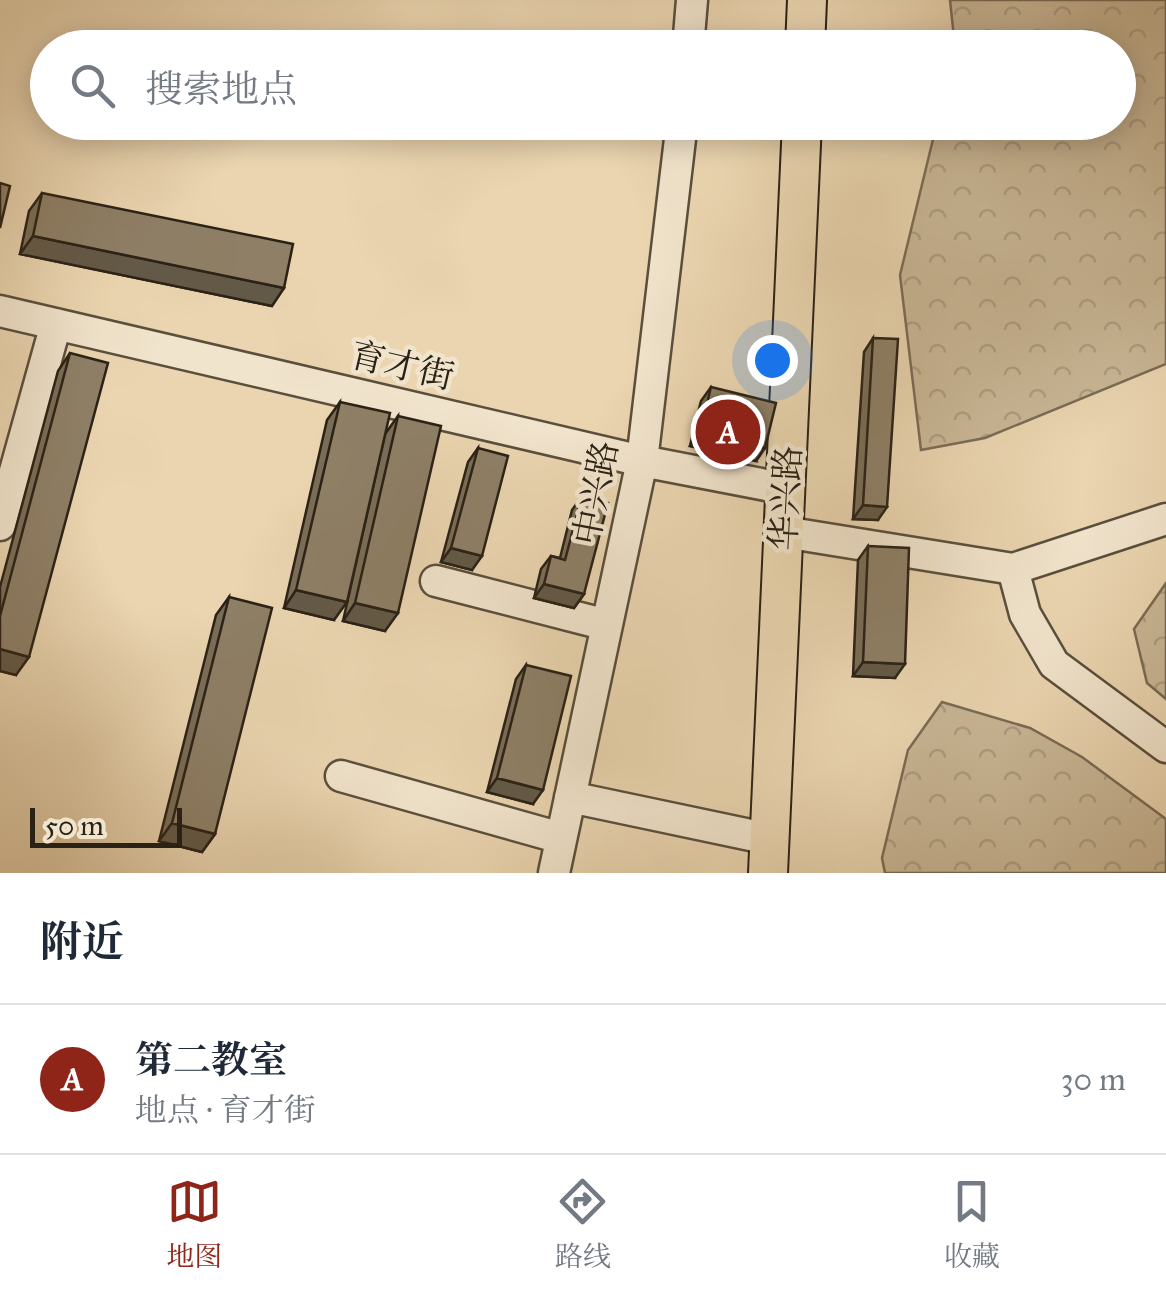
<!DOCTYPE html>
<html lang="zh">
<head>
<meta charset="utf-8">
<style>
  :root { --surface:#fff; --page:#f2f2f3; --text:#1f2937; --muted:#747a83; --line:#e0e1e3; --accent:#8f2418 }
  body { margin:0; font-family:"IM FELL Great Primer","Noto Serif SC",serif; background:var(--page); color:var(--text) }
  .scale { position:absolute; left:30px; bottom:25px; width:152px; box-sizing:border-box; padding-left:10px; border:5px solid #2a2216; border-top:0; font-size:28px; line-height:35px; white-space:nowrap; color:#2a2216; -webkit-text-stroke:8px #f1e4cc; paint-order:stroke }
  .you { position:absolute; left:772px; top:360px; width:35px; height:35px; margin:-25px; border:8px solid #fff; border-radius:50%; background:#1a73e8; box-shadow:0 0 0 15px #1a73e833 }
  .badge { display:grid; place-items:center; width:65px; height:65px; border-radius:50%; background:var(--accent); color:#fff; font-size:32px; font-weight:700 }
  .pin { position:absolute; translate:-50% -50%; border:5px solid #fff; box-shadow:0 2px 10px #0006 }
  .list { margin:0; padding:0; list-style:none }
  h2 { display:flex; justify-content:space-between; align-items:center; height:130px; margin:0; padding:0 40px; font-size:42px }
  h2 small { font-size:32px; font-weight:400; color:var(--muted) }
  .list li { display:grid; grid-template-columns:65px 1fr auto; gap:30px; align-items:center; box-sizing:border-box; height:150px; padding:0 40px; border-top:2px solid var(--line) }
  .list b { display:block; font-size:38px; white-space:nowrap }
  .list p { margin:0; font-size:32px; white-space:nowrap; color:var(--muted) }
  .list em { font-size:32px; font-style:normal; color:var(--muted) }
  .icon { flex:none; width:55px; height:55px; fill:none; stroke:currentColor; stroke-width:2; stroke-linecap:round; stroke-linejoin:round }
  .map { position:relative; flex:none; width:1166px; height:873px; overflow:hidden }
  .search { position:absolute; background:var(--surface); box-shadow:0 5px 25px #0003; left:30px; right:30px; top:30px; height:110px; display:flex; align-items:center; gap:25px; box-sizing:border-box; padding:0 35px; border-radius:55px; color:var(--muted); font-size:38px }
  .sheet { height:280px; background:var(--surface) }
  nav { display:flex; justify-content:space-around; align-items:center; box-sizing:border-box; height:140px; border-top:2px solid var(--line); background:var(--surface); font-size:28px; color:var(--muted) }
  nav a { display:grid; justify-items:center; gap:5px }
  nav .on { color:var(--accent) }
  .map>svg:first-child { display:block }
</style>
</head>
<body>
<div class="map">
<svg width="1166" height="873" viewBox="0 0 1166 873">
  <defs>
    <pattern id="forest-crowns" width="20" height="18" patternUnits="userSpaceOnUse" patternTransform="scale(2.5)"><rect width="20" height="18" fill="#c9b796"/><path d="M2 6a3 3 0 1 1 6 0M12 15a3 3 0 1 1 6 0" fill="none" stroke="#ad9d81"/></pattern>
  </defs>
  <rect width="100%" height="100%" fill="#ead5b0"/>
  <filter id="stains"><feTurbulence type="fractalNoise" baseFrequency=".002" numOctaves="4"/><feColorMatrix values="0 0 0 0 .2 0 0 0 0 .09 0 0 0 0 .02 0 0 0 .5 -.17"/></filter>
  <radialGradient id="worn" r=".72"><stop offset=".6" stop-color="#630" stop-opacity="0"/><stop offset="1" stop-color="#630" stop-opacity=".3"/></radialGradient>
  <path fill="url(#forest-crowns)" stroke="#7a6c56" stroke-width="2.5" d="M950,0H1166V364L985,438L921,450L900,275L937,123L1118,122V48L955,47Z
    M1166,583V699L1147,683L1134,629Z
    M942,702L1030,728L1082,757L1166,819V873H885L882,858L908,750Z"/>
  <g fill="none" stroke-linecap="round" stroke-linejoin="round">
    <defs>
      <path id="minor" d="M688,48L692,0
        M0,311L642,461L787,489
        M0,525L56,324
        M784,532L1013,569L1166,519
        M1013,569L1025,614L1054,664L1166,747
        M436,581L607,625
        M341,776L561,838
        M570,797L769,839
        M554,873L642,461L682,122"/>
      <path id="major" d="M805,48L807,0
        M768,873L802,122"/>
    </defs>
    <use href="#minor" stroke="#5a4f3c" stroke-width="35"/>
    <use href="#major" stroke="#2a2216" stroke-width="42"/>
    <use href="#minor" stroke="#f1e4cc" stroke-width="30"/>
    <use href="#major" stroke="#ead5b0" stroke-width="38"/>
  </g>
  <path fill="#7a6d58" stroke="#2a2216" stroke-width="2.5" d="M42,193L272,306L20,254L29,211Z
    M873,338L878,520L853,519L864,352Z
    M70,353L16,675L0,671V587L58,371Z
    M711,387L756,461L690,446L701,401Z
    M340,402L334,620L284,608L327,420Z
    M398,416L385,631L343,621L385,434Z
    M478,448L472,570L441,562L468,462Z
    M582,496L584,594L574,608L534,598L541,569L551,556L560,558L572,510Z
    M868,546L895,678L853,676L858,560Z
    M229,597L215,834L202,852L159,841L216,615Z
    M526,665L533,804L487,792L516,679Z"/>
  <path fill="#635947" stroke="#2a2216" stroke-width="2.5" d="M33,236L284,288L272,306L20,254Z
    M700,432L765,448L756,461L690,446Z
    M863,505L887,507L878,520L853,519Z
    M451,548L482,556L472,570L441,562Z
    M544,584L584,594L574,608L534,598Z
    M296,590L347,602L334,620L284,608Z
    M355,603L398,613L385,631L343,621Z
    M0,649L29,657L16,675L0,671Z
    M863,662L905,664L895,678L853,676Z
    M497,778L543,790L533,804L487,792Z
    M172,823L215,834L202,852L159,841Z"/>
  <path fill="#8e7f66" stroke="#2a2216" stroke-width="2.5" d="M0,183L10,186L0,228Z
    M42,193L293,244L284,288L33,236Z
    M873,338L898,339L887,507L863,505Z
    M70,353L108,363L29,657L0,649V616Z
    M711,387L776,403L765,448L700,432Z
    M340,402L390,413L347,602L296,590Z
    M398,416L441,426L398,613L355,603Z
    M478,448L508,456L482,556L451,548Z
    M582,496L608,503L584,594L544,584L551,556L565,560Z
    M868,546L909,548L905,664L863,662Z
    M229,597L272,608L215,834L172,823Z
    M526,665L571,676L543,790L497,778Z"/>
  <g text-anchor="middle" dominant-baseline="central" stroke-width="9" stroke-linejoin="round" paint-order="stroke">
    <g font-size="35" fill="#2a2216" stroke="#f1e4cc">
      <text transform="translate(402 366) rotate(13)">育才街</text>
      <text transform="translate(596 493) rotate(-79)">中兴路</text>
      <text transform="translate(786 498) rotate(-87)">华兴路</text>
    </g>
  </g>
  <rect width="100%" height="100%" filter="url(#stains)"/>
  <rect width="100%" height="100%" fill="url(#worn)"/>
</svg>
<div class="scale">50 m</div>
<div class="you"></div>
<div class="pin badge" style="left:728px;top:432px">A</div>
<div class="search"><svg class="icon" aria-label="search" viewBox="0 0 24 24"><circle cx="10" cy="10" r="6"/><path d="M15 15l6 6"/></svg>搜索地点</div>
</div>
<section class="sheet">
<h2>附近<small></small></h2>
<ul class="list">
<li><span class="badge">A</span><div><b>第二教室</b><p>地点 · 育才街</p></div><em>30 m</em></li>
</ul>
</section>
<nav>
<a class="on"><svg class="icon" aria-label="map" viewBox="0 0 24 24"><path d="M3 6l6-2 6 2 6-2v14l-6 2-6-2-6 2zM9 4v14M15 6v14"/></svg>地图</a>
<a><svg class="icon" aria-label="directions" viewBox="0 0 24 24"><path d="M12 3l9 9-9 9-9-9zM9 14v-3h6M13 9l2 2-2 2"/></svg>路线</a>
<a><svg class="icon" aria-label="saved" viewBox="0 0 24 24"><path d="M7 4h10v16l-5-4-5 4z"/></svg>收藏</a>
</nav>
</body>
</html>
